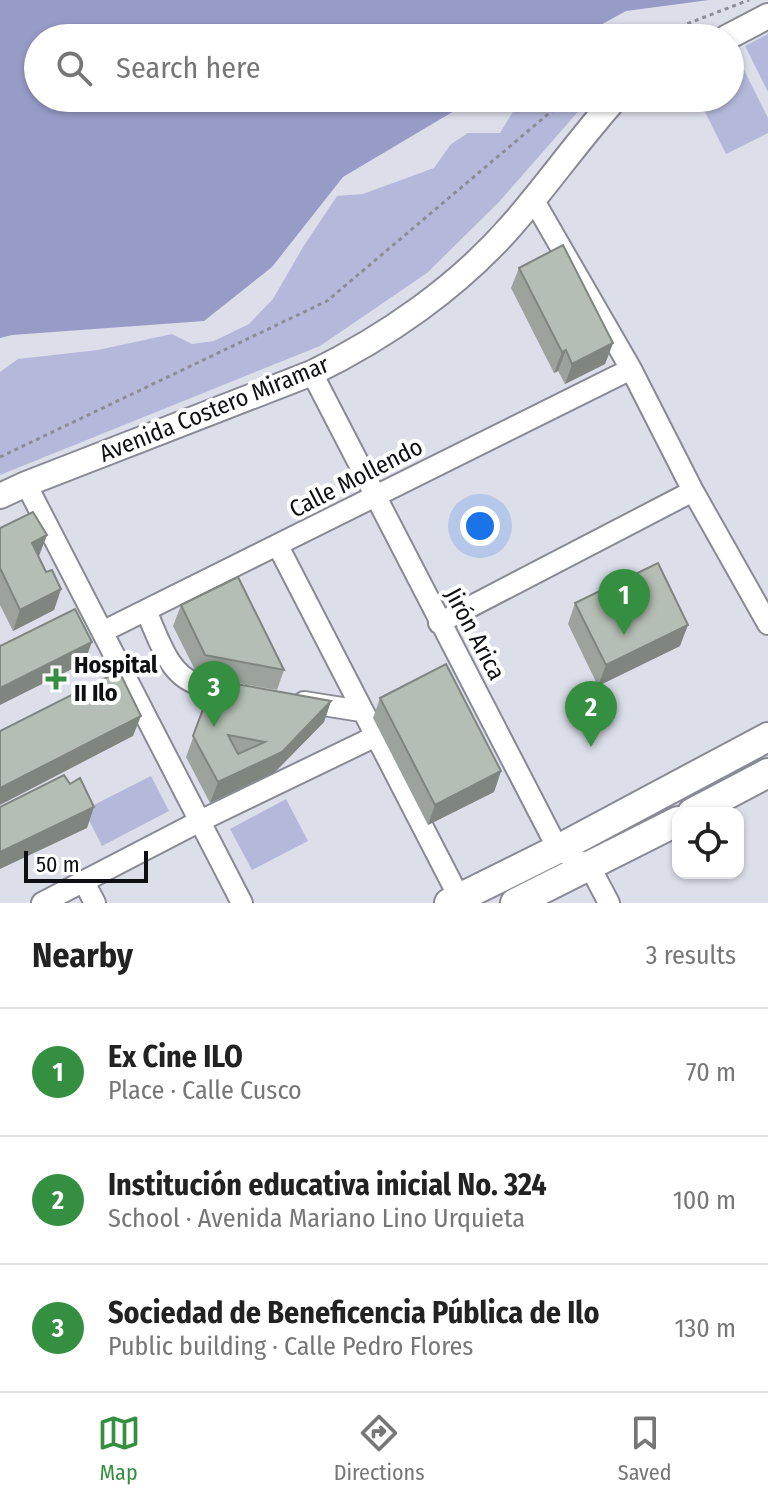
<!DOCTYPE html>
<html lang="en">
<head>
<meta charset="utf-8">
<style>
  :root { --surface:#fff; --page:#f6f6f6; --text:#222; --muted:#767676; --line:#e0e0e0; --accent:#358f40 }
  body { margin:0; font-family:"Fira Sans Condensed",sans-serif; background:var(--page); color:var(--text) }
  .controls { position:absolute; right:24px; bottom:24px; display:grid; overflow:hidden; border-radius:16px; box-shadow:0 2px 6px #0004 }
  .controls button { width:72px; height:72px; display:grid; place-items:center; padding:0; border:0; border-bottom:2px solid var(--line); background:var(--surface); color:var(--text); font:40px sans-serif }
  .scale { position:absolute; left:24px; bottom:20px; width:124px; box-sizing:border-box; padding-left:8px; border:4px solid #0e0f13; border-top:0; font-size:22px; line-height:28px; white-space:nowrap; color:#0e0f13; -webkit-text-stroke:6px #fff; paint-order:stroke }
  .you { position:absolute; left:480px; top:526px; width:28px; height:28px; margin:-20px; border:6px solid #fff; border-radius:50%; background:#1a73e8; box-shadow:0 0 0 12px #1a73e833 }
  .badge { display:grid; place-items:center; width:52px; height:52px; border-radius:50%; background:var(--accent); color:#fff; font-size:26px; font-weight:700 }
  .pin { position:absolute; translate:-50% -66px; filter:drop-shadow(0 2px 4px #0008) }
  .pin::after { content:''; position:absolute; top:42px; width:28px; height:24px; background:inherit; clip-path:polygon(0 0,100% 0,50% 100%) }
  .list { margin:0; padding:0; list-style:none }
  h2 { display:flex; justify-content:space-between; align-items:center; height:104px; margin:0; padding:0 32px; font-size:34px }
  h2 small { font-size:26px; font-weight:400; color:var(--muted) }
  .list li { display:grid; grid-template-columns:52px 1fr auto; gap:24px; align-items:center; box-sizing:border-box; height:128px; padding:0 32px; border-top:2px solid var(--line) }
  .list b { display:block; font-size:30px; white-space:nowrap }
  .list p { margin:0; font-size:26px; white-space:nowrap; color:var(--muted) }
  .list em { font-size:26px; font-style:normal; color:var(--muted) }
  .icon { flex:none; width:44px; height:44px; fill:none; stroke:currentColor; stroke-width:2; stroke-linecap:round; stroke-linejoin:round }
  .map { position:relative; flex:none; width:768px; height:903px; overflow:hidden }
  .search { position:absolute; background:var(--surface); box-shadow:0 2px 6px #0004; left:24px; right:24px; top:24px; height:88px; display:flex; align-items:center; gap:20px; box-sizing:border-box; padding:0 28px; border-radius:44px; color:var(--muted); font-size:30px }
  .sheet { height:488px; background:var(--surface) }
  nav { display:flex; justify-content:space-around; align-items:center; box-sizing:border-box; height:112px; border-top:2px solid var(--line); background:var(--surface); font-size:22px; color:var(--muted) }
  nav a { display:grid; justify-items:center; gap:4px }
  nav .on { color:var(--accent) }
  .map>svg:first-child { display:block }
</style>
</head>
<body>
<div class="map">
<svg width="768" height="903" viewBox="0 0 768 903">
  <rect width="100%" height="100%" fill="#dcdeea"/>
  <path fill="#b4b9db" d="M768,34V92L745,46Z
    M735,52L768,118V133L726,154L698,98H730V54Z
    M531,98H590L499,202L427,273L320,346L0,475V372L18,359L98,350L172,334L192,344L214,341L249,324L273,299L303,247L337,196L363,194L434,168L451,144L468,133H500L517,105Z
    M151,776L169,811L102,846L84,810Z
    M286,799L308,841L252,870L230,829Z"/>
  <path fill="#979cc7" d="M0,0H709L626,11L577,38H38V98H476L343,177L272,267L204,321L12,335L0,338Z"/>
  <g fill="none" stroke-linecap="round" stroke-linejoin="round">
    <defs>
      <path id="minor" d="M533,199L631,369L693,491L768,624
        M312,373L558,849L590,867L609,903
        M26,484L242,903
        M278,546L462,903
        M146,611C158,636 168,676 198,684C210,687 224,688 237,690
        M439,623L693,491
        M104,631L631,369
        M304,702L361,711
        M84,882L95,903
        M42,903L200,821L374,737"/>
      <path id="tertiary" d="M726,38L768,16
        M0,496L26,484L312,373C386,337 458,287 512,225C548,184 579,139 616,98"/>
      <path id="secondary" d="M692,813L768,773
        M449,903L558,849L768,737
        M515,903L678,821"/>
    </defs>
    <use href="#minor" stroke="#888a95" stroke-width="24"/>
    <use href="#tertiary" stroke="#888a95" stroke-width="28"/>
    <use href="#secondary" stroke="#888a95" stroke-width="32"/>
    <path stroke="#8c8d96" stroke-width="3" stroke-dasharray="4 4" stroke-linecap="butt" d="M650,38L749,0
      M0,457L327,301L567,98"/>
    <use href="#minor" stroke="#fff" stroke-width="20"/>
    <use href="#tertiary" stroke="#fff" stroke-width="24"/>
    <use href="#secondary" stroke="#fff" stroke-width="28"/>
  </g>
  <path fill="#9ca39c" d="M519,268L613,343L605,364L565,384L558,371L554,373L511,288Z
    M0,528L47,535L38,556L46,572L61,589L54,610L13,631L0,605Z
    M575,603L680,646L598,686L568,624Z
    M181,605L284,670L277,690L198,676L173,626Z
    M214,680L331,701L324,722L275,772L210,803L186,757Z
    M380,698L501,771L494,792L428,825L373,718Z"/>
  <path fill="#7f857f" d="M613,343L605,364L565,384L572,364Z
    M566,350L558,371L554,373L562,352Z
    M47,535L39,556L25,564L32,543Z
    M61,589L54,610L13,631L20,610Z
    M688,625L680,646L598,686L606,665Z
    M92,642L84,663L0,705V688Z
    M331,701L324,722L275,772L210,803L218,782Z
    M141,716L133,736L0,805V788Z
    M501,771L494,792L428,825L435,805Z
    M94,807L87,828L0,869V852Z"/>
  <path fill="#b5beb5" stroke="#7f857f" stroke-width="2" fill-rule="evenodd" d="M563,245L613,343L572,364L566,350L562,352L519,268Z
    M33,512L47,535L32,543L46,572L52,570L61,589L20,610L1,570L0,571V528Z
    M658,563L688,625L606,665L575,603Z
    M238,577L284,670L205,655L181,605Z
    M75,609L92,642L0,688V646Z
    M446,664L501,771L435,805L380,698Z
    M119,671L141,716L0,788V731Z
    M214,680L331,701L282,752L218,782L193,736ZM228,735L265,742L238,754Z
    M64,775L70,784L80,778L94,807L0,852V807Z"/>
  <path fill="#358f40" stroke="#fff" stroke-width="3" d="M52 667h8v8h8v8h-8v8h-8v-8h-8v-8h8z"/>
  <g text-anchor="middle" dominant-baseline="central" stroke-width="8" stroke-linejoin="round" paint-order="stroke">
    <g font-size="24" fill="#0e0f13" stroke="#fff">
      <text transform="translate(214 409) rotate(-22)">Avenida Costero Miramar</text>
      <text transform="translate(356 478) rotate(-27)">Calle Mollendo</text>
      <text transform="translate(475 634) rotate(62)">Jirón Arica</text>
    </g>
    <g font-size="24" font-weight="bold" fill="#0e0f13" stroke="#fff" text-anchor="start">
      <text x="74" y="665">Hospital<tspan x="74" dy="28">II Ilo</tspan></text>
    </g>
  </g>
</svg>
<div class="controls">
<button><svg class="icon" aria-label="locate" viewBox="0 0 24 24"><circle cx="12" cy="12" r="6"/><path d="M12 2v4M12 18v4M2 12h4M18 12h4"/></svg></button>
</div>
<div class="scale">50 m</div>
<div class="you"></div>
<div class="pin badge" style="left:624px;top:635px">1</div>
<div class="pin badge" style="left:591px;top:747px">2</div>
<div class="pin badge" style="left:214px;top:727px">3</div>
<div class="search"><svg class="icon" aria-label="search" viewBox="0 0 24 24"><circle cx="10" cy="10" r="6"/><path d="M15 15l6 6"/></svg>Search here</div>
</div>
<section class="sheet">
<h2>Nearby<small>3 results</small></h2>
<ul class="list">
<li><span class="badge">1</span><div><b>Ex Cine ILO</b><p>Place · Calle Cusco</p></div><em>70 m</em></li>
<li><span class="badge">2</span><div><b>Institución educativa inicial No. 324</b><p>School · Avenida Mariano Lino Urquieta</p></div><em>100 m</em></li>
<li><span class="badge">3</span><div><b>Sociedad de Beneficencia Pública de Ilo</b><p>Public building · Calle Pedro Flores</p></div><em>130 m</em></li>
</ul>
</section>
<nav>
<a class="on"><svg class="icon" aria-label="map" viewBox="0 0 24 24"><path d="M3 6l6-2 6 2 6-2v14l-6 2-6-2-6 2zM9 4v14M15 6v14"/></svg>Map</a>
<a><svg class="icon" aria-label="directions" viewBox="0 0 24 24"><path d="M12 3l9 9-9 9-9-9zM9 14v-3h6M13 9l2 2-2 2"/></svg>Directions</a>
<a><svg class="icon" aria-label="saved" viewBox="0 0 24 24"><path d="M7 4h10v16l-5-4-5 4z"/></svg>Saved</a>
</nav>
</body>
</html>
